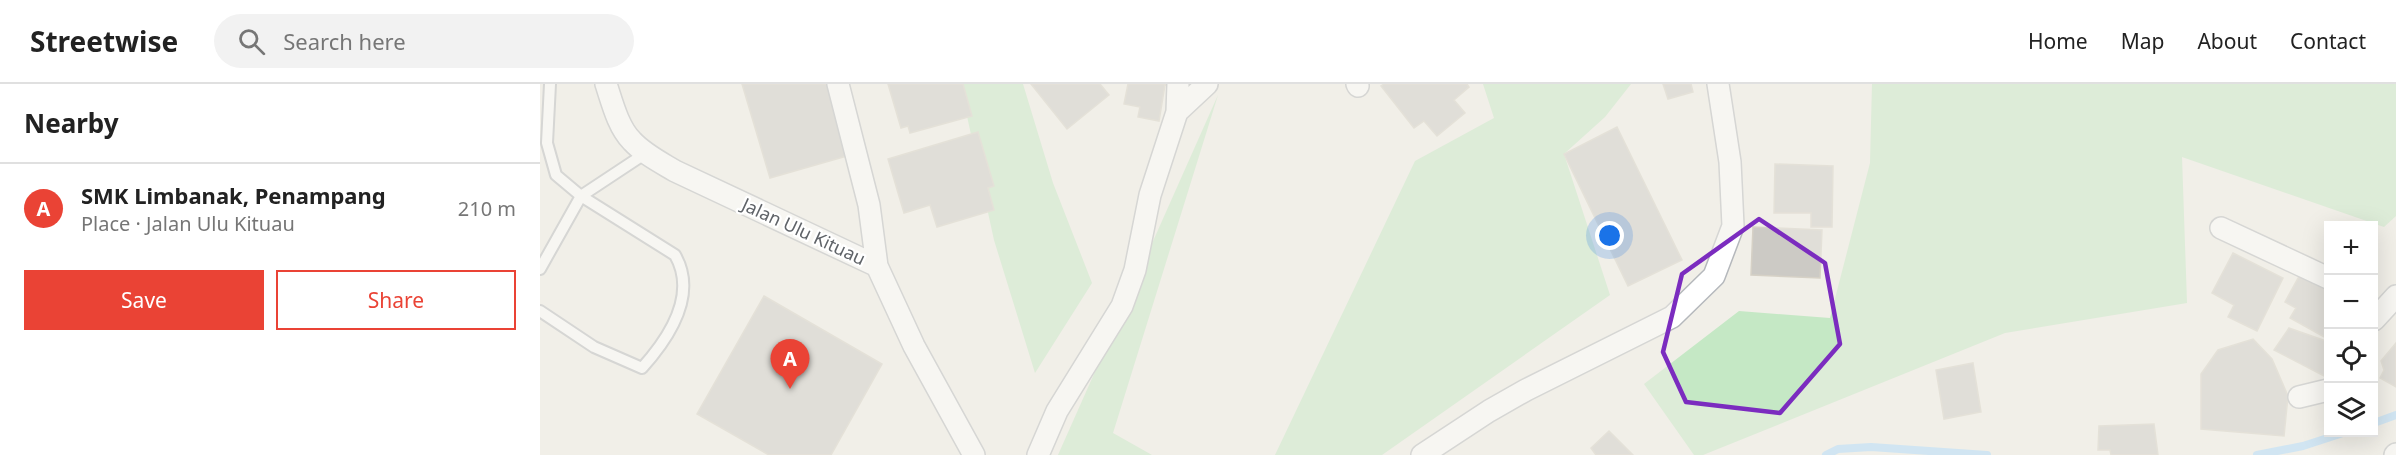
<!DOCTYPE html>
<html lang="en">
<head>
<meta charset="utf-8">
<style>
  :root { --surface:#fff; --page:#f2f2f2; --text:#222; --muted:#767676; --line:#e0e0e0; --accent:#ea4335 }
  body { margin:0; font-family:"Noto Sans",sans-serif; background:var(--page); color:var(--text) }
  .controls { position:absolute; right:18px; bottom:18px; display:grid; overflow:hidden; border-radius:0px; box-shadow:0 6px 24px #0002 }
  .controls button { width:54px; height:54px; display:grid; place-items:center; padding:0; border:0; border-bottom:2px solid var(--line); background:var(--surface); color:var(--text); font:30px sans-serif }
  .you { position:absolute; left:1070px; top:152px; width:21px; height:21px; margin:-15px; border:4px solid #fff; border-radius:50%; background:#1a73e8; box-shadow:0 0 0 9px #1a73e833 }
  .badge { display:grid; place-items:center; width:39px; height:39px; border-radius:50%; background:var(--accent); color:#fff; font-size:20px; font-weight:700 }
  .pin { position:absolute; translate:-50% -50px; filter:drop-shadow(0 2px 3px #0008) }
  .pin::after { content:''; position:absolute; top:32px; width:21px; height:18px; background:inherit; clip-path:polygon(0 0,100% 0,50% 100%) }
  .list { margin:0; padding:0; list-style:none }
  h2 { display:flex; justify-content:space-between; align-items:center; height:78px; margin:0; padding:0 24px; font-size:26px }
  h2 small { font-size:20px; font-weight:400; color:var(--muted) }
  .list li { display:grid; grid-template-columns:39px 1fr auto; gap:18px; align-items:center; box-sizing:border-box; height:90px; padding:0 24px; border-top:2px solid var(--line) }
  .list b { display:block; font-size:22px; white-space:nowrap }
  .list p { margin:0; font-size:20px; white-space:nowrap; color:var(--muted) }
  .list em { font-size:20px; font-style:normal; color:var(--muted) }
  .actions { display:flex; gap:12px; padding:18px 24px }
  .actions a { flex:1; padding:14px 0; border:2px solid var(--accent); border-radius:0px; text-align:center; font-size:21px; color:var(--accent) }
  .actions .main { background:var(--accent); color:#fff }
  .icon { flex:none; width:33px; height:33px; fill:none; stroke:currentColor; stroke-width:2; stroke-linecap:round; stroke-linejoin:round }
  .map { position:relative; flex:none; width:1856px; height:371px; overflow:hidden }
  header { display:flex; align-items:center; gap:36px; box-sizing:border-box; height:84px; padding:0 30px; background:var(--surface); border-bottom:2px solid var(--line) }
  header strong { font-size:28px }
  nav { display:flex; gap:33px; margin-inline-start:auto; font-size:21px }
  .search { width:420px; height:54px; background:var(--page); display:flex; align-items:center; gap:15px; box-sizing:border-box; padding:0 21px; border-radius:33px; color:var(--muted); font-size:22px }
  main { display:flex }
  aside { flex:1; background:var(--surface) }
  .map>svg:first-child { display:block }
</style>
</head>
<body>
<header>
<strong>Streetwise</strong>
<div class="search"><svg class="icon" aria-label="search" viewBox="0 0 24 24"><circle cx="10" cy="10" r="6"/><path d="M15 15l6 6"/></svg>Search here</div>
<nav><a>Home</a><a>Map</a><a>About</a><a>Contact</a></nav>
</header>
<main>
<aside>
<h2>Nearby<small></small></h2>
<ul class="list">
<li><span class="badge">A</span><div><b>SMK Limbanak, Penampang</b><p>Place · Jalan Ulu Kituau</p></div><em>210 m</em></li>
</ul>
<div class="actions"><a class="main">Save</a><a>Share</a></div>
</aside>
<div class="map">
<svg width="1856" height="371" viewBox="0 0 1856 371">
  <rect width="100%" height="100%" fill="#f1efe8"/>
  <path fill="#c5e8c5" d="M420,0H483L513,99L552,199L495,289L454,156Z
    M943,0H1091L1065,33L1024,70L1070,211L842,371H735L875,77L954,34Z
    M1332,0H1856V132L1844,143L1642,73L1647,219L1465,249L1163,371H1154L1104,300L1199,227L1290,234L1330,79Z
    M678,11L573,349L612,371H518Z"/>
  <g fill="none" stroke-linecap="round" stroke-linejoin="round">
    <path stroke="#aadaff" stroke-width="8" d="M1834,339L1856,331
      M1286,371L1298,365L1331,363L1447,371
      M1717,371L1763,362L1806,348"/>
  </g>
  <path fill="#cccac5" stroke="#d6d1c6" stroke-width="1.5" d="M202,0H294L314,70L230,94Z
    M348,0H423L432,32L370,49L368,42L361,44Z
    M491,0H560L569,11L527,45Z
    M588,0H632V2L625,1L619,37L598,33L600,23L584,20Z
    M844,0H927L929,3L914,16L925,29L897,52L884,37L874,44L841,2Z
    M1123,0H1151L1153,8L1128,15Z
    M1077,43L1142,176L1088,202L1024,70Z
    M438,48L454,102L448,104L454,126L397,143L390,121L364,129L348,75Z
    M1235,80L1293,82L1292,143H1271V129H1234Z
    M1213,143L1282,146L1280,194L1211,191Z
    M1693,169L1743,194L1717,247L1688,233L1694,221L1672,209Z
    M1763,185L1788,200V250L1786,254L1750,234L1756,224L1745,218Z
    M224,212L342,280L291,371H229L157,330Z
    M1749,244L1786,257L1788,254V294L1734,266Z
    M1713,255L1732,275L1748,312L1744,352L1661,345V290L1678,266Z
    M1856,259V303L1840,294L1844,286L1841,277Z
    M1433,279L1441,328L1404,335L1396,286Z
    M1614,340L1618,371H1571L1570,366H1558L1559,342Z
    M1069,347L1093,371H1056L1051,364Z"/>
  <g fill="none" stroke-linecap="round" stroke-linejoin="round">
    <defs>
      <path id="lane" d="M0,185L41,112L16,91L7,59L10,0
        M0,227L54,263L102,284C129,254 158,211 135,171L41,112L106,69"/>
      <path id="street" d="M66,0C72,18 78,43 92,57C104,70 120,78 135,87L337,182L374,262L434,371
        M298,0L329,121L337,182
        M817,0L818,2
        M637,28L667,0
        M1681,144L1788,194
        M1834,236L1856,212
        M1759,313L1788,306
        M498,371L517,327L582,222L595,186L610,111L637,28L638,0
        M882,371L949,327L986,306L1132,233L1174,192L1193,142L1190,78L1178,0
        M1855,371L1856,370"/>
    </defs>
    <use href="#lane" stroke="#b5b8bc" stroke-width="14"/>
    <use href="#street" stroke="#b5b8bc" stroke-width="24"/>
    <use href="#lane" stroke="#fff" stroke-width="10"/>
    <use href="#street" stroke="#fff" stroke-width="21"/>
  </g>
  <path d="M0 0H1856V371H0ZM1219,135L1285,179L1300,260L1240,329L1146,318L1123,268L1142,190Z" fill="#f1efe8" fill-opacity=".55" fill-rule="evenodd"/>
  <path fill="none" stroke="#7b2cbf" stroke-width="4.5" stroke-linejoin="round" d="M1219,135L1285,179L1300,260L1240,329L1146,318L1123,268L1142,190Z"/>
  <g text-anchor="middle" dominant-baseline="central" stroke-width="4.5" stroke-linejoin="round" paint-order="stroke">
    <g font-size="18" fill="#5f6368" stroke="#fff">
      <text transform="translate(264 147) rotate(25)">Jalan Ulu Kituau</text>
    </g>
  </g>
</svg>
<div class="controls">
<button>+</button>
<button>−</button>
<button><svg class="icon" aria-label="locate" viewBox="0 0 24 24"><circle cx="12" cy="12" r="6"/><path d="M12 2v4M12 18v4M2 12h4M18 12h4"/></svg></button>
<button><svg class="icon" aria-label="layers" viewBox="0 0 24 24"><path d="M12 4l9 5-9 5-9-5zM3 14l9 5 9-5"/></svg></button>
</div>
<div class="you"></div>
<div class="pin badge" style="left:250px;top:305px">A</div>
</div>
</main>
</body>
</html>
